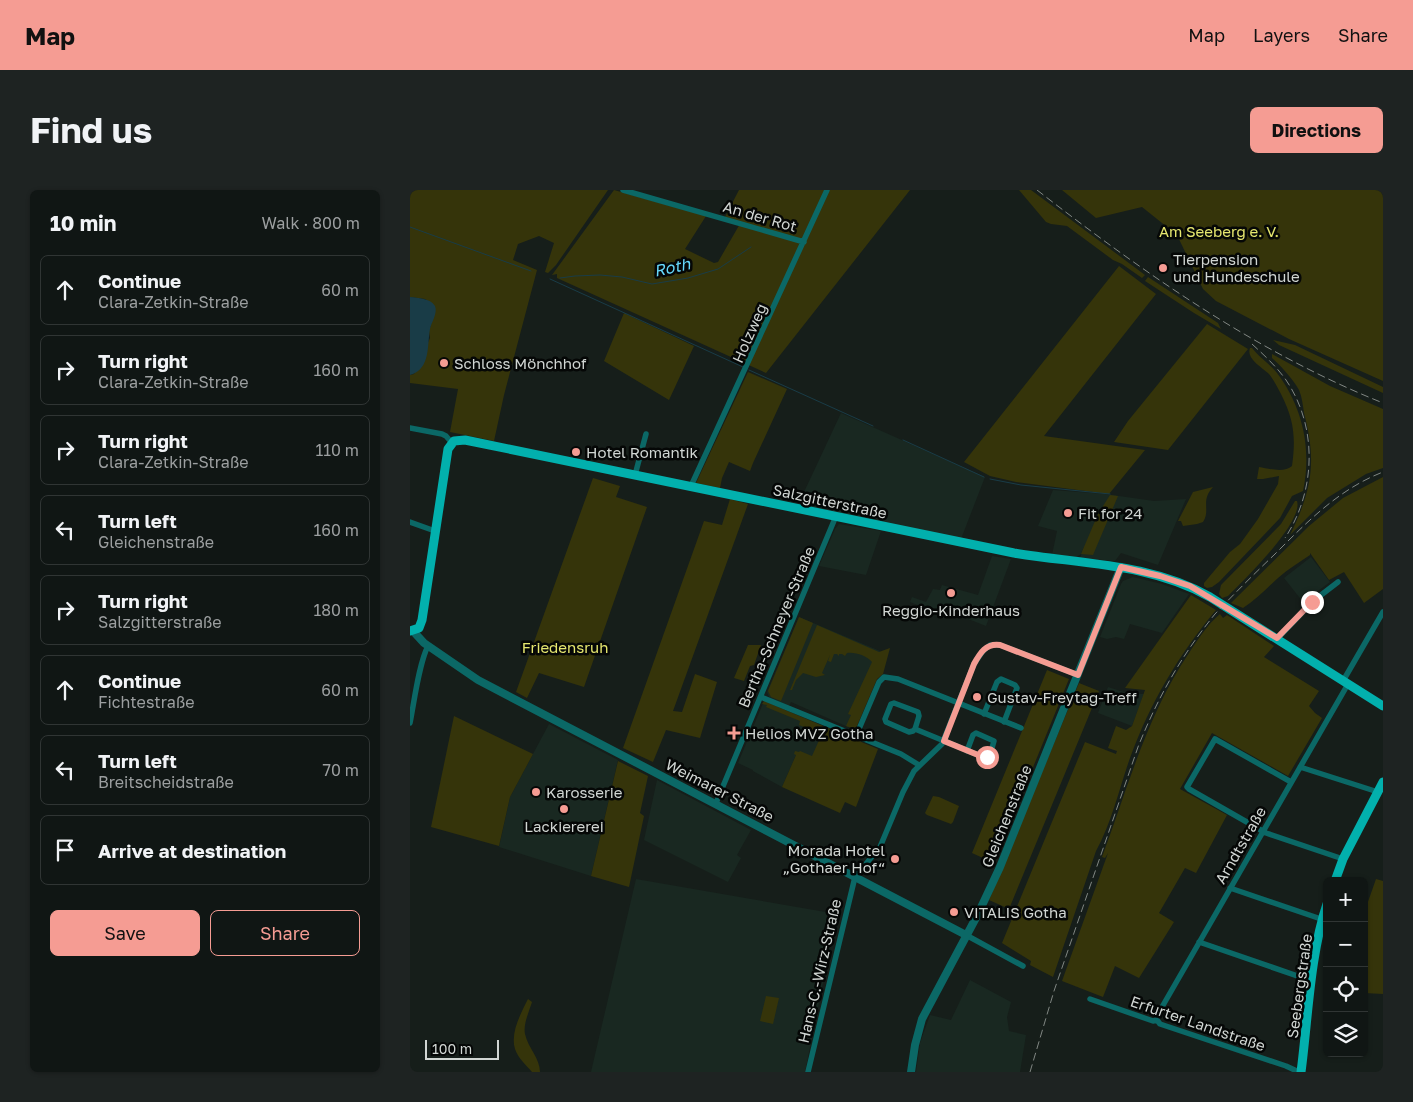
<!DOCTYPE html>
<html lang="en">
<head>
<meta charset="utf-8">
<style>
  :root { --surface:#101614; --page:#1e2322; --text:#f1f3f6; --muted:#9c9fa0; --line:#303534; --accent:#f59c93 }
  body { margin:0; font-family:"Golos Text",sans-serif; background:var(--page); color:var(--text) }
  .controls { position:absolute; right:15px; bottom:15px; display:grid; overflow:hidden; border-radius:8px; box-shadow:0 1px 4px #0004 }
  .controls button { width:45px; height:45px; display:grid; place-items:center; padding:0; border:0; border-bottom:1px solid var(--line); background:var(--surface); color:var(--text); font:25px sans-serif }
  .scale { position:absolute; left:15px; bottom:12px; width:74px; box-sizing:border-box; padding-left:5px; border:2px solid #d1d6d3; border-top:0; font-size:14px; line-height:18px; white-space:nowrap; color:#d1d6d3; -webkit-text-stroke:4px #050706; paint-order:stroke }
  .stop { position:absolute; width:15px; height:15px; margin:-11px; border:4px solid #f59c93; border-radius:50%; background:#fff }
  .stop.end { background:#f59c93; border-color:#fff; box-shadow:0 1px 5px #0008 }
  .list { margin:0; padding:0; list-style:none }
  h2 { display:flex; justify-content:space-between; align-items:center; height:65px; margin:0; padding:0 20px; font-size:21px }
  h2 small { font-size:16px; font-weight:400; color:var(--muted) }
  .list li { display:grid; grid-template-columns:32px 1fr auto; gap:15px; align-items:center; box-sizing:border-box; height:70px; margin:0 10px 10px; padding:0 10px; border:1px solid var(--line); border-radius:8px }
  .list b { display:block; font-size:19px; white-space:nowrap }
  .list p { margin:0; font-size:16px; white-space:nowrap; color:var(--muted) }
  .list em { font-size:16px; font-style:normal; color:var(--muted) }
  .actions { display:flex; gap:10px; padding:15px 20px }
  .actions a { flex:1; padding:11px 0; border:1px solid var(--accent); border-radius:8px; text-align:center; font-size:18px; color:var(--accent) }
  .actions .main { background:var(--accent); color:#111 }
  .icon { flex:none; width:28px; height:28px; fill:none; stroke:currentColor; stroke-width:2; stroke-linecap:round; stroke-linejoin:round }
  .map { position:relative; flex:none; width:973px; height:882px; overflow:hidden; border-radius:8px }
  header { display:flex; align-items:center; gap:30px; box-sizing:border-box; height:70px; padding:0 25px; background:var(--accent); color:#111 }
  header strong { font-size:24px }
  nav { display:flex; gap:28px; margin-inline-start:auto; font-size:18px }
  .intro { display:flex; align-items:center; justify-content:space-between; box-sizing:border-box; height:120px; padding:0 30px }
  h1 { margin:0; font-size:35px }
  .button { padding:12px 22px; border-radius:8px; background:var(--accent); color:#111; font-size:18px; font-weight:700 }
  main { display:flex; gap:30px; padding:0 30px }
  aside { flex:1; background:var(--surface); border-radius:8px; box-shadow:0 1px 4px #0004 }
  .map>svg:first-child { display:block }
</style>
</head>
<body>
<header>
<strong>Map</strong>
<nav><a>Map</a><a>Layers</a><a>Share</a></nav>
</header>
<div class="intro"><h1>Find us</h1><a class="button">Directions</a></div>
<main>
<aside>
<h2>10 min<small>Walk · 800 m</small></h2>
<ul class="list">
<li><svg class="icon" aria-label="ahead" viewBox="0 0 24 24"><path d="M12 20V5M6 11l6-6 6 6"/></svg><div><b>Continue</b><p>Clara-Zetkin-Straße</p></div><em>60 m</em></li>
<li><svg class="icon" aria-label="right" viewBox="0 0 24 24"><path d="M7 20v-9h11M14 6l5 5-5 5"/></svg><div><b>Turn right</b><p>Clara-Zetkin-Straße</p></div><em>160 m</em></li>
<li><svg class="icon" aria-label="right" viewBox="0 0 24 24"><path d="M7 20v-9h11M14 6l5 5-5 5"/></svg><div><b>Turn right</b><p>Clara-Zetkin-Straße</p></div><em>110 m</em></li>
<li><svg class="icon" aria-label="left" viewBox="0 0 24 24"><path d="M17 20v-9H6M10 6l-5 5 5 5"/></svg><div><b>Turn left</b><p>Gleichenstraße</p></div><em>160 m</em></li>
<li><svg class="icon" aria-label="right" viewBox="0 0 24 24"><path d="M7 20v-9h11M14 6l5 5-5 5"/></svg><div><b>Turn right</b><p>Salzgitterstraße</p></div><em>180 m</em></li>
<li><svg class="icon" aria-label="ahead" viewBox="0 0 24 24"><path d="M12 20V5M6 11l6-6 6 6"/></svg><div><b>Continue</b><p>Fichtestraße</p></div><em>60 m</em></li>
<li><svg class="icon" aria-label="left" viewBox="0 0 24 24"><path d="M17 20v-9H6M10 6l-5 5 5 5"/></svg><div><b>Turn left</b><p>Breitscheidstraße</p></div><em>70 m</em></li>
<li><svg class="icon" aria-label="arrive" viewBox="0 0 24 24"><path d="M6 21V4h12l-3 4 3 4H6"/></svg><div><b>Arrive at destination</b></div></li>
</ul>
<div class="actions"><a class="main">Save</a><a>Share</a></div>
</aside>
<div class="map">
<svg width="973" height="882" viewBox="0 0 973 882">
  <rect width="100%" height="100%" fill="#161e1a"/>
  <path fill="#192821" d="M431,223L575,287L551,349L391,316L395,300Z
    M643,300L695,304L744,311L776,309L748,375L711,363L705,371L670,368L674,356L671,364L667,367L642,365L647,341L628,336Z
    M429,334L471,341L456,385L409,376L425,339Z
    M582,366L601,369L576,436L543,423L541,428L500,412L502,407L516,412L523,399L530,400L532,395L568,405Z
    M901,367L920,392L893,412L874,388Z
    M723,387L752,394L779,404L752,443L720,434L714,449L706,447L697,449L690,447L711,394L713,391Z
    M389,427L470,461L438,537L381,512L379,516L359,507L357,502Z
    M698,497L717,503L734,504L722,536L688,523Z
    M354,511L418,538L402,572L386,565L372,597L343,581V580L328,573Z
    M139,534L208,570L181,686L89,657L100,607Z
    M247,590L341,640L327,665L331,668L318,692L234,650Z
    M226,689L427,724L395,882H181Z
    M560,790L601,812L597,827L599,841L616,845L610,882H506L510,853L520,825L541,830Z"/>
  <path fill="#35340a" d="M0,0H198L146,75L138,83L135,82L144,53L129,46L108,54L103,70L127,80L94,205L84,251L40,242L48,199L0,193V185L4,184L20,148L19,141L25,121V117L15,109L0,107Z
    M204,0L296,26L275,59L304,73L308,72L331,32L315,27L329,0H500L356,183L147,88V84L142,85Z
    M609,0H621L735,85L732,88L712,74L703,70L657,36L641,34L636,32Z
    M652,0H973V191L879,149L806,111L793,99L767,45L732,17L686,28Z
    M709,76L746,104L634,246L735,260L699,304L606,292L580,286L554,272Z
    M738,87L808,133L811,139L784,123L735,91Z
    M214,123L284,156L259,210L194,171Z
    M797,134L838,159L758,260L704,252L718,231Z
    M863,150L885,155L973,197V203L869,155Z
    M840,158H842C850,168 859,173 867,183C893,217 902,260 893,301L882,306L870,328L809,392L802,397L797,398L794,396V393L820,362L830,354L848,329L868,294L869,286L853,289H847L849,277C859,279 875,283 882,276C886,247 884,230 871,204C867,197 864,190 859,184C852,177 836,169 840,158Z
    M862,164L920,196L973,219V278L956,284L917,308L880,345C902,300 907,272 894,223C893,216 892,207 889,200C883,189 871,176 862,168Z
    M338,182L377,199L343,273L340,281L319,272L312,288L310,298L286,293Z
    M973,287V399L954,413L934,382L919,390L900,363V365C890,372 878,379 868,388C856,399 846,410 833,418L821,413L899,336L933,308Z
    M183,288L210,296L206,307L237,317L174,497L129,483L117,508L106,502Z
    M803,297C790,311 801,320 793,332L787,334L773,336L771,331H768L783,302Z
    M700,305L708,306L683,365L671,364L688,324Z
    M320,309L338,314L263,521L272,522L285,484L307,492L290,548L256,540L243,572L213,558L294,331L312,335Z
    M885,311H887C894,332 833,391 818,406L812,408L809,404L811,395L871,334Z
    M781,405L806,420C768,466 741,511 720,568C709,599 702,632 686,661L643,787L620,775L621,771L592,753L675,552L706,564L707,561L698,558L706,536L716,540L722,536L735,500L715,498Z
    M810,424L813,428L817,425L864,456L854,467L909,501L899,516L905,523L912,528L878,586L802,543L770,599L817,625L786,683L775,678L749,723L764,732L729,788L705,776L693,807L652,791L698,663L695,668L692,667C718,597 737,525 779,463C788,449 798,434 810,424Z
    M389,427L403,433L371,511L361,507L358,501Z
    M407,435L469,462L480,458L473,484L467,489L444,543H443L444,539L436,536L441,525L438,524L462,472C457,466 446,462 437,463L435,466L432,464H429V466L427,464H424L421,472L418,471L420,465L412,483L415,485L406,487L393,483L386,490L382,500H380Z
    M338,455H351L344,475L340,476L334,491L324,488Z
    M637,480L659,489L584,673L562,663Z
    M669,493L689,501L599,719L579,710Z
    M354,511L413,536L410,543L389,535L390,531L356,517L357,515L352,514Z
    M44,526L123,564L100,607L89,656L21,637Z
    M415,537L417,539L418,538L468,559L446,617L435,612L430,623L372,597L386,565L384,564L385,561L389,562L390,561L402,566Z
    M208,571L238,586L230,623L234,626L219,697L181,686Z
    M523,606L529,607L549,616L543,632L541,634L517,625L515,623Z
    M966,689L973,691V804L954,803V723Z
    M356,806L369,808L363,834L350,831Z
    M118,809L122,812C119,822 113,834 115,844C118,858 130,868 130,882H122C116,875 108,868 105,859C100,843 111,823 118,809Z"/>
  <path fill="#193c47" d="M0,107C8,108 20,108 25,116C28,123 21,133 20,139C17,155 21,179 0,185Z"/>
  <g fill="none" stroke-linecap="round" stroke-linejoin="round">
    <path stroke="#193c47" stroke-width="1" d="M0,37L121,81
      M150,88L165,86L190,85L212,87L242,94L278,88L308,79L341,57
      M140,89L333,177
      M339,180L463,236
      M493,250L574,287
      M580,289L611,295L700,304"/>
    <path stroke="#0b6866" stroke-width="5.5" d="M213,0L394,52
      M0,238L32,244L36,246L42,253
      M225,285L236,244
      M281,296L417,0
      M0,332L25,341
      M867,449L902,412L928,392
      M933,491L973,422
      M351,507L491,564L509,575
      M574,524L587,492L591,489L605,495L607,498L594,532
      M0,533C4,513 9,473 18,456
      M505,539L509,526L508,522L484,513L481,514L475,529L476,532L499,542L503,541L505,539L573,567L580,565L584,551L566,543L563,545L557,561
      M446,546L469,492L474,487L488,489L611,538
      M890,577L968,602
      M881,592L805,549L777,597L779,599L856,643L933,669
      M306,613L426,326
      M820,698L911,729
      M556,745L613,776
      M789,752L902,791
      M680,809L743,831L747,830L750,834L876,876L889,882
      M747,830L748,824L938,494
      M398,882L445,687L470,657L493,602L504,581L532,554L564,474L573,461L580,455H590L668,485"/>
    <path stroke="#0b6866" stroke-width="8" d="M3,441L14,453L68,490L556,745
      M501,882L505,855L512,829L568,724L590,677L711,377"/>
    <path stroke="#02b0ad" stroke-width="9" d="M0,441L9,438L12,430L38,259L44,251L55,250L604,363C670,374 740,373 800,407L973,516
      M925,691L933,669L973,592
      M891,882C898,829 900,764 917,714"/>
    <path stroke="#818783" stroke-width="1" stroke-dasharray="8 4" stroke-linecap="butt" d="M627,0C734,83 846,162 973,213
      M842,154C854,165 867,177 876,190C908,237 906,301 875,348
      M620,882L644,801L728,557C748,507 771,466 805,424C824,404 844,384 864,365C897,332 929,299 973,282"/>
  </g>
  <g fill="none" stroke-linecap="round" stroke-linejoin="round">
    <path stroke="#f59c93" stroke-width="6" d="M577,567H573L534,551L564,474C570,463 576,453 590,455L668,485L711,377L750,386L780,396L867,448L902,412"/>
  </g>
  <g fill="#f59c93" stroke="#050706" stroke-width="2">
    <circle cx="753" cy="78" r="5"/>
    <circle cx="34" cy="173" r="5"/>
    <circle cx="166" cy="262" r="5"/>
    <circle cx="658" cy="323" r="5"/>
    <circle cx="541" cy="403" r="5"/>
    <circle cx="567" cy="507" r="5"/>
    <path d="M321.5 535.5h5v5h5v5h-5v5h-5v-5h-5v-5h5z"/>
    <circle cx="126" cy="602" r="5"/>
    <circle cx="154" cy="619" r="5"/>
    <circle cx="485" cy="669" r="5"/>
    <circle cx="544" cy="722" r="5"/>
  </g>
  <g text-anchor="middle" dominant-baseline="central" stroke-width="5" stroke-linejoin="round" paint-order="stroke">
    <g font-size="15" fill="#d1d6d3" stroke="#050706">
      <text transform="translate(350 26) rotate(16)">An der Rot</text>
      <text transform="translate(339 143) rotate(-66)">Holzweg</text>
      <text transform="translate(420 311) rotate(12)">Salzgitterstraße</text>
      <text transform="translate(366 437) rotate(-67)">Bertha-Schneyer-Straße</text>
      <text transform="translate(310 600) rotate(27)">Weimarer Straße</text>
      <text transform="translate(596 626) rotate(-68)">Gleichenstraße</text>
      <text transform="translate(830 655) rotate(-60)">Arndtstraße</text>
      <text transform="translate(409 781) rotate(-77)">Hans-C.-Wirz-Straße</text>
      <text transform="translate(889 796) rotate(-82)">Seebergstraße</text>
      <text transform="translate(788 833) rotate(19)">Erfurter Landstraße</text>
    </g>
    <g font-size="15" fill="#e6e76f" stroke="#050706">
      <text x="809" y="41">Am Seeberg e. V.</text>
      <text x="155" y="457">Friedensruh</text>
    </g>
    <g font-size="15" fill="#d1d6d3" stroke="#050706" text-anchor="start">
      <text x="763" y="69">Tierpension<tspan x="763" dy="17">und Hundeschule</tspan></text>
      <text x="44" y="173">Schloss Mönchhof</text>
      <text x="176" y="262">Hotel Romantik</text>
      <text x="668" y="323">Fit for 24</text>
      <text x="541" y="420" text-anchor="middle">Reggio-Kinderhaus</text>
      <text x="577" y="507">Gustav-Freytag-Treff</text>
      <text x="335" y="543">Helios MVZ Gotha</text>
      <text x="136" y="602">Karosserie</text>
      <text x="154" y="636" text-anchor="middle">Lackiererei</text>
      <text x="475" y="660" text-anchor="end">Morada Hotel<tspan x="475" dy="17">„Gothaer Hof“</tspan></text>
      <text x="554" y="722">VITALIS Gotha</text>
    </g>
    <g font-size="16" font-style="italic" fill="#66d8fa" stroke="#050706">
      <text transform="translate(262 77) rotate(-12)">Roth</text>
    </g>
  </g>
</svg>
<div class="controls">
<button>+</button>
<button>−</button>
<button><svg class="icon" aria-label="locate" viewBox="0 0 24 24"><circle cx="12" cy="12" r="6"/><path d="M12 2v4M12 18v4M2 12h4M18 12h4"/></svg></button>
<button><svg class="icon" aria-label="layers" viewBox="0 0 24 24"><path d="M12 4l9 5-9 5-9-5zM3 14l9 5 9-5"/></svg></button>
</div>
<div class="scale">100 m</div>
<div class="stop" style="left:577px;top:567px"></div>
<div class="stop end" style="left:902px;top:412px"></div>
</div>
</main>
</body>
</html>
